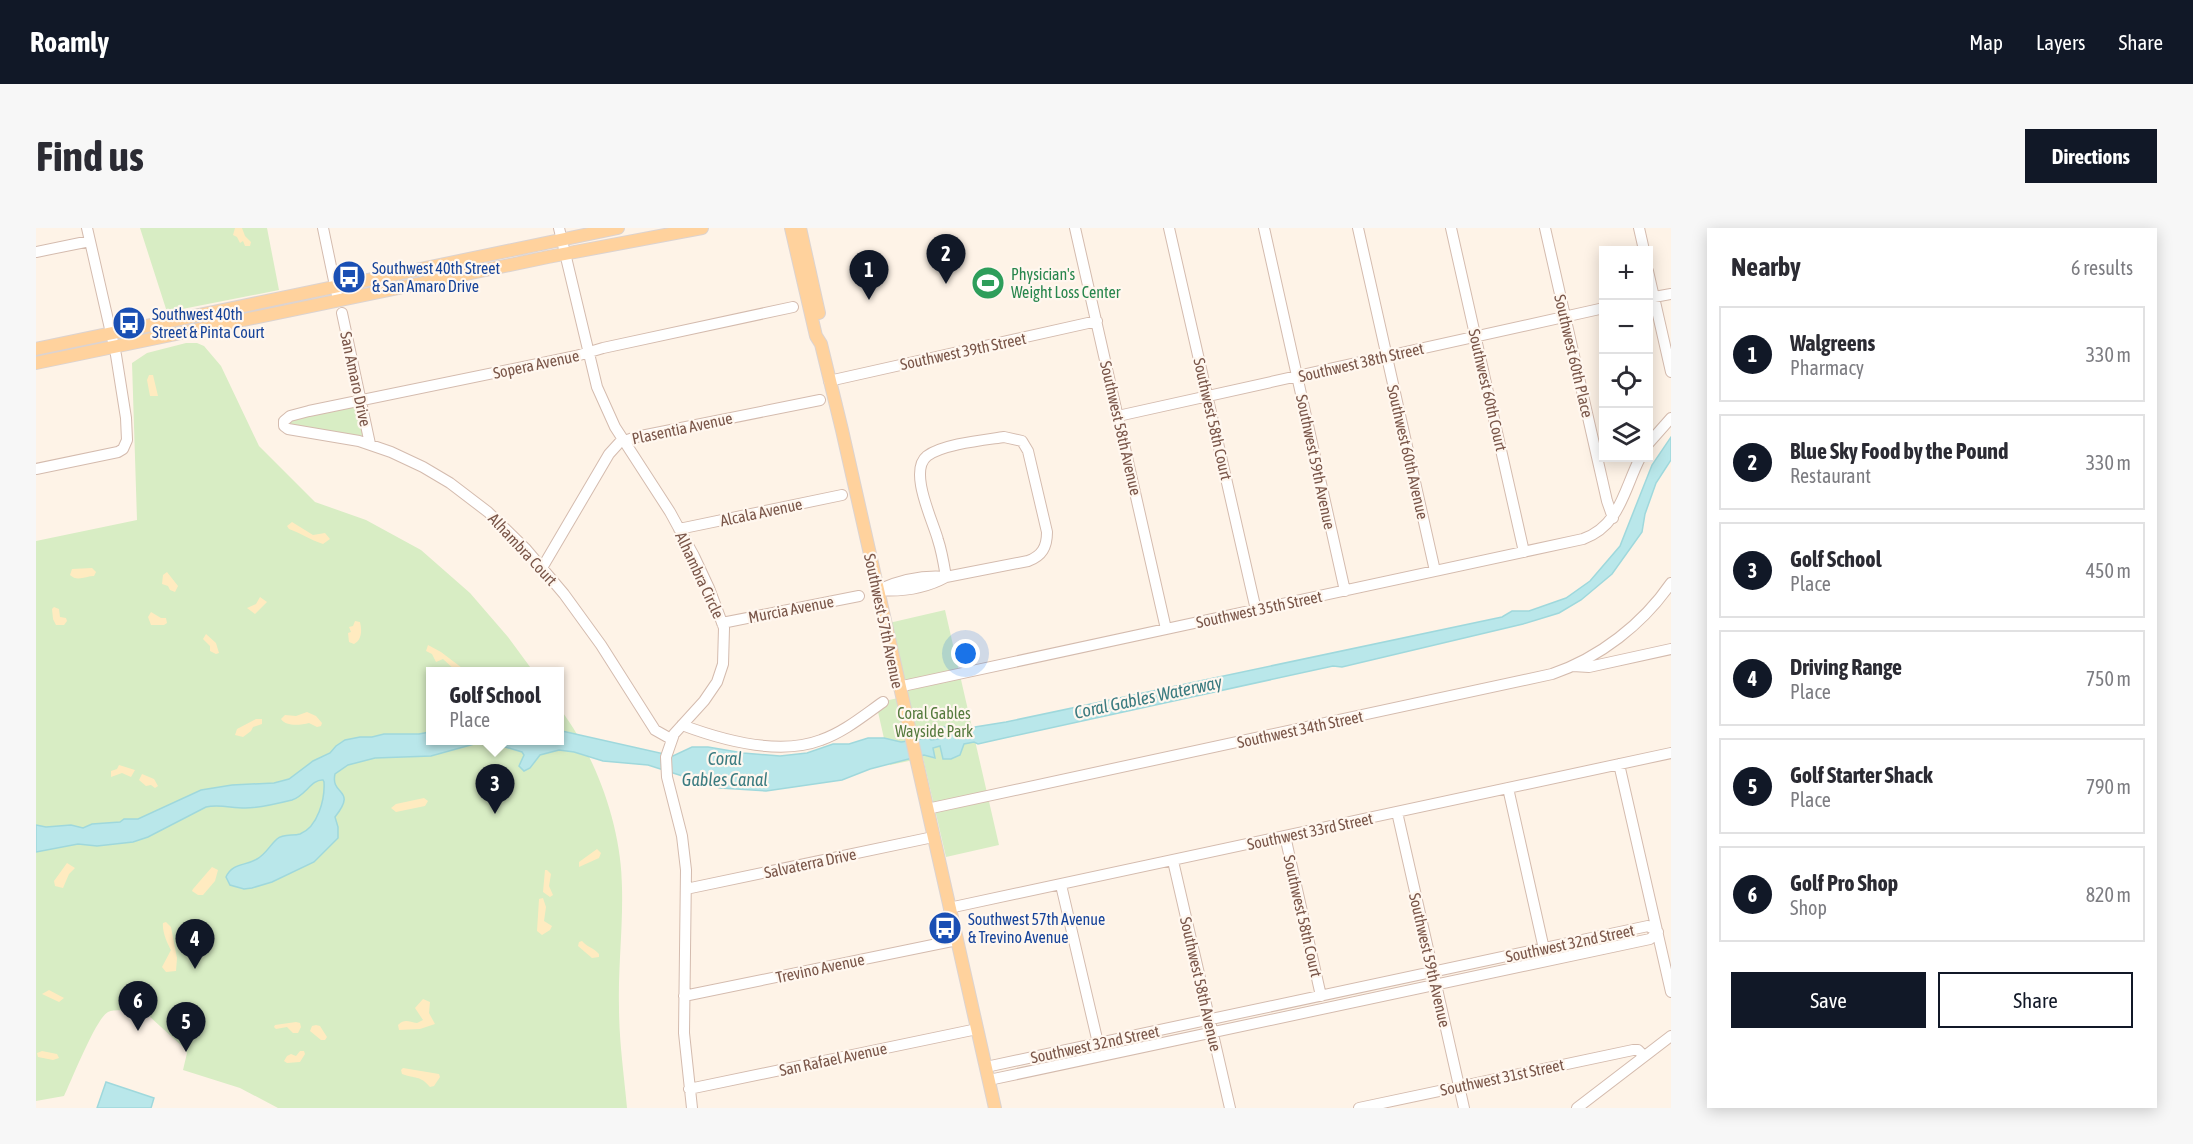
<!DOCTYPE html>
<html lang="en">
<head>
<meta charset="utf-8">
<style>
  :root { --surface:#fff; --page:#f7f7f7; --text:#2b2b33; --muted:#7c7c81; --line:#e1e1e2; --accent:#111827 }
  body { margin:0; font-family:"Asap Condensed",sans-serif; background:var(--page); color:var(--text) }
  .controls { position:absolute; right:18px; top:18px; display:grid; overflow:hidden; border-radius:0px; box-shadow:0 3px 15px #0003 }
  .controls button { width:54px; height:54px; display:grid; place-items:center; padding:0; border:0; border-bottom:2px solid var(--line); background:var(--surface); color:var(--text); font:30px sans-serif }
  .you { position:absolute; left:930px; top:426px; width:21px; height:21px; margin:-15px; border:4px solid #fff; border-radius:50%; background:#1a73e8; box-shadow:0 0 0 9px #1a73e833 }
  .badge { display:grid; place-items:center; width:39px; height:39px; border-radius:50%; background:var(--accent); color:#fff; font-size:20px; font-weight:700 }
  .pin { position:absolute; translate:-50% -50px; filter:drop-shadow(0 2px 3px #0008) }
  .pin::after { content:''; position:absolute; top:32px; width:21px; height:18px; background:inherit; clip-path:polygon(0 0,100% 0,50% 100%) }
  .popup { position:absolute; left:390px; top:439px; width:138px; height:78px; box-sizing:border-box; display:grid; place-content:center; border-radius:0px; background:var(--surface); filter:drop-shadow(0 2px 4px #0005); font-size:20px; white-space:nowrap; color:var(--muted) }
  .popup b { font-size:22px; color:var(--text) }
  .popup::after { content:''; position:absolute; left:50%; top:100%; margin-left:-12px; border:12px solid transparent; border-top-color:var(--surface) }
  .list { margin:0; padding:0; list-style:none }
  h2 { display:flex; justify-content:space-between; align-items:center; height:78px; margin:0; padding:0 24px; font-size:26px }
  h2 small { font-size:20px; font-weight:400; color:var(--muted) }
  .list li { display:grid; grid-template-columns:39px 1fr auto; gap:18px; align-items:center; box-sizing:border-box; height:96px; margin:0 12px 12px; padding:0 12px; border:2px solid var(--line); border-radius:0px }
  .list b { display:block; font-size:22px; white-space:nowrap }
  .list p { margin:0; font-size:20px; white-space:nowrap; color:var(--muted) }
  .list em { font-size:20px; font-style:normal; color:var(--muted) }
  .actions { display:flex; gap:12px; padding:18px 24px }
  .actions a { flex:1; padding:14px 0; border:2px solid var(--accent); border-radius:0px; text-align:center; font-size:21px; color:var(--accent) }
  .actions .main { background:var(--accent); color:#fff }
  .icon { flex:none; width:33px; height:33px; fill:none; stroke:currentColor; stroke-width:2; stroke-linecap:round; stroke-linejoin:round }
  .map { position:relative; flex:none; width:1635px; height:880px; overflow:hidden; border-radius:0px }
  header { display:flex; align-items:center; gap:36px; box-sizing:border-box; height:84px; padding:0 30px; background:var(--accent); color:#fff }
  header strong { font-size:28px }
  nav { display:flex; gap:33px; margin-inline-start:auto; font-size:21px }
  .intro { display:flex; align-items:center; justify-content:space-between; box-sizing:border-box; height:144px; padding:0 36px }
  h1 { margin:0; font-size:42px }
  .button { padding:15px 27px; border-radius:0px; background:var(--accent); color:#fff; font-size:21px; font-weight:700 }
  main { display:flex; gap:36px; padding:0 36px }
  aside { flex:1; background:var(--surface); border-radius:0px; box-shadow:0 3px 15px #0003 }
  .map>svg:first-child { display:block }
</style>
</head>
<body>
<header>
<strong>Roamly</strong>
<nav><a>Map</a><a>Layers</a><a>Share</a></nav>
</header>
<div class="intro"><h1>Find us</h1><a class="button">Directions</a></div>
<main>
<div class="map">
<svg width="1635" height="880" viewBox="0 0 1635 880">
  <rect width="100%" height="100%" fill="#fef3e7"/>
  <path fill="#d8edc4" d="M104,0H231L243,62L131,84Z
    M150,115H161L168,118L185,138L223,218L279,274L330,292L385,322L434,365L472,409L497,443L394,444V512H524V481C560,528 586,600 586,660C587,700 582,740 583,779C583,813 588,847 591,880H242L204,860L147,842L151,825L147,819L113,788L104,787V784L100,782C92,783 78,781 72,784C60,790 35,854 28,868L0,873V313L101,292L96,135L111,125Z
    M318,178L323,180L328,206L326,208L253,197L256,191Z
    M909,382L963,617L910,629L887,530L854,537L840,475L871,468L853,395Z"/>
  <path fill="#ffebc0" d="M199,0H206L209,8L215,14L214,18H209L207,13L204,15L201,9L197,7Z
    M113,147H117L122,168H114L111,152Z
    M256,294L277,307L289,305L294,311L287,316C274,312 265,305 253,301L251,298Z
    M56,340L60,344L58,348C50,348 41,354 34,347L36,341Z
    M131,344L142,358L139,364L134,362L132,358L126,356L127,347Z
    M224,369L231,374L219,386L211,380L220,376Z
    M18,379L23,381L24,389L30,390L31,393L28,397H20L17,391L16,381Z
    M115,384L125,390H130L131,395L128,397H115L112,389Z
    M319,393L324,394C326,402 326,412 318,416L313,414L312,405L315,404L313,399L317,398Z
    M170,406L180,415L183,425L180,426L174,423V418L167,411Z
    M392,417L405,424L430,443H420L407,431L400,434L396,426L390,423Z
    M271,484L280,488L286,495L285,498L281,499L273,495C265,497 250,499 245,491L249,487L260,488Z
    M220,491H226V496L217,499L215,503L207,509L199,507L201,501Z
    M83,537L99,542L95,549L86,545L75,549V543L81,541Z
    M106,546L118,551L122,558L119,560L115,557L110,558L103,552Z
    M388,570L392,573L389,578L360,584L355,580L360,576Z
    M561,621L565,625L563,630L543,639V634Z
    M31,635L39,640L33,646L27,660L19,658L18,653Z
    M176,639L182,642L179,653L167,667H162L156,663L157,661Z
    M509,642H511L515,646L513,658L517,667L514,669L507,664Z
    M507,670L510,679L508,693L516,698L514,702L506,707L501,703L503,671Z
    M130,694L135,699L141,730L140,743L130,744L126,739L135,722C131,715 126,703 127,695Z
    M543,714L546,713C551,719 558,720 563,726V729L556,730L542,718Z
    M13,762L28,770L23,774L6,766Z
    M387,771L394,774L393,785L399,796L384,801L363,802L362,797C369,790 373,794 381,795L387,792L379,780Z
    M260,794L264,795L265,799L262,805H257L251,799L240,801L238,799L239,797Z
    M280,797L284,798L291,809L289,812H285L274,803L276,798Z
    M6,823L21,826L23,830L17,832L2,829L1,825Z
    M264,823H268L269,826L264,834L251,835L248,833L251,828L255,826L260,828Z
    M367,840L403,846L404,849L398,858L394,859C384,847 379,851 366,846L365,842Z"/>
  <path fill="#b9e7ea" stroke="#9fd8dc" stroke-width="1.5" d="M1635,209V232L1620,255L1609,286L1606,304L1576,346L1545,372L1523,385L1487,396L1306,439L1297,438L955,513L942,516L938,514L928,516L924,527L915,531H907L904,518L897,520L899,530L888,527L834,541L806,552L730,563L684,560L612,537L567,533L538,524L523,522L504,527L494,540L488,543L483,538L488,527L486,524L449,513L395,528L339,530L312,537L299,546C294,568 322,560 299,589L302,599V610L278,634L236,654L216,660L208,661L194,657L190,649C196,635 209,638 221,631C230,626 234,617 241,611C247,606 256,608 264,606C282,599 289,571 288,554L287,552C276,551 269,568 256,572C244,575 221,580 209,580C195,580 183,576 170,579L112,609L97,614L61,618L42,616L0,624V597L10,599L35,597L47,600L56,596L84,594L88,591H102L165,562L196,557L238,555L253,551L277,533L294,525L300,518L309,512L324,509H336L348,506H383L394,504V512H524V503H526L637,528L656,519H672L707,525L744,528L771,525L797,516H813L832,510H848L865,514L893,510L895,512L902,511V503L907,499L924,500L925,504L936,502L939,499L970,494L1466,389L1476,383H1493L1530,370L1554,353L1584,318L1616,237Z
    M70,854L118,870L115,880H61Z"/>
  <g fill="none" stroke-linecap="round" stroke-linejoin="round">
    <defs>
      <path id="minor" d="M287,0L302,72
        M523,0L561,159L579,199L634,284L658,328L673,360L688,400L687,436L681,454L668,473L638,506L630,529L631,549L646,608L650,642L648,805L656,880
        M1039,0L1130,401
        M1133,0L1220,382
        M1228,0L1309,363
        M1322,0L1399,343
        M1415,0L1488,324
        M1509,0L1571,273L1577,290
        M1603,0L1608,22
        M0,24L54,13
        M1612,43L1635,144
        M1613,70L1635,66
        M306,85L334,216
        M793,153L1061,93
        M1082,188L1568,80
        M968,209L986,213L992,223L1011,304C1011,319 1006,328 992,333L910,349C908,337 906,324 902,312C897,293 872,243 891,228C907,216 948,212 968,209Z
        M1612,216L1635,190
        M0,241L82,224L87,221L91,212L90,190L80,127L51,0
        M643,301L806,267
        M506,340L573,226L583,215L600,209L784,172
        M844,361C865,352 888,347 910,349
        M841,362C866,364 888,361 910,349
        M686,395L823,368
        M1537,438L1553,439L1635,421
        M862,459L1547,311C1584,298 1588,261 1604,230
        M646,497C686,512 743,528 785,512C808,504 827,488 847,474
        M635,511L619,502L565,417L528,366L489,320L452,284L414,255L387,239L355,224L323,213L252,201L248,198V193L254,188L273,183L540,128L567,120L757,79
        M1583,536L1635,764
        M1472,560L1508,721
        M891,581L1516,446C1563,430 1607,396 1635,355
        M1361,584L1428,880
        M1249,608L1285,768
        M1137,633L1194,880
        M1025,657L1062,815
        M650,661L897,609
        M913,680L1635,525
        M648,768L921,712
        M950,839L1612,698L1622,704L1614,711L953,852
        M653,861L941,801
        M1323,880L1597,822H1602L1608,828
        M1541,880L1635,808"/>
      <path id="major" d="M755,0L780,108L785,116L806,202L959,880
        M764,0L783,85
        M0,121L582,0
        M0,135L512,29L666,0"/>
    </defs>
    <use href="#minor" stroke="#d4bbae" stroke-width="12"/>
    <use href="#major" stroke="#dcd3d0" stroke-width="14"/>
    <use href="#minor" stroke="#fff" stroke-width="10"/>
    <use href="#major" stroke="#ffd29d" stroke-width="12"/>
  </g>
  <defs>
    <symbol id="bus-disc" viewBox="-11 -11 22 22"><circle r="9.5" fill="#1a4fb4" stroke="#fff7ef"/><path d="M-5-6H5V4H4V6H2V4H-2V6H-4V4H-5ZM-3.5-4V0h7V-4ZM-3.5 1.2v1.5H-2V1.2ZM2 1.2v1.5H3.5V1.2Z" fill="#fff"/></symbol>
    <symbol id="stadium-disc" viewBox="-11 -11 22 22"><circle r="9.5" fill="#2e9e5b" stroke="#fff7ef"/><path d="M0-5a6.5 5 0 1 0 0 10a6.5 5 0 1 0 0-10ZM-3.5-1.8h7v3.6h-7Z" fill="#fff"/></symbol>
  </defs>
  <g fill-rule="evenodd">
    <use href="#bus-disc" x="294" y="30" width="38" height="38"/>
    <use href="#stadium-disc" x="933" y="36" width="38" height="38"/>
    <use href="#bus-disc" x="74" y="76" width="38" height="38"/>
    <use href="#bus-disc" x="890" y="681" width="38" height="38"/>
  </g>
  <g text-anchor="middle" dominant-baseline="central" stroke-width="4.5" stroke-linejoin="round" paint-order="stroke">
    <g font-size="16" fill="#164399" stroke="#fff7ef" text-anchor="start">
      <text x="336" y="40">Southwest 40th Street<tspan x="336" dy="18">&amp; San Amaro Drive</tspan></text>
      <text x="116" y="86">Southwest 40th<tspan x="116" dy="18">Street &amp; Pinta Court</tspan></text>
      <text x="932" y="691">Southwest 57th Avenue<tspan x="932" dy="18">&amp; Trevino Avenue</tspan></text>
    </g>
    <g font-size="16" fill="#27864d" stroke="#fff7ef" text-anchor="start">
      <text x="975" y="46">Physician's<tspan x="975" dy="18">Weight Loss Center</tspan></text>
    </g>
    <g font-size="16" fill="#7a5649" stroke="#fff7ef">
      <text transform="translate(927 123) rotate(-12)">Southwest 39th Street</text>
      <text transform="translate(1538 128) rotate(77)">Southwest 60th Place</text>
      <text transform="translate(1325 134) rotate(-13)">Southwest 38th Street</text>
      <text transform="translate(500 136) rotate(-12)">Sopera Avenue</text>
      <text transform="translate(320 151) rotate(78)">San Amaro Drive</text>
      <text transform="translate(1452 162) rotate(77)">Southwest 60th Court</text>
      <text transform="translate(1177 191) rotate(77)">Southwest 58th Court</text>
      <text transform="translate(646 200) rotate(-12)">Plasentia Avenue</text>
      <text transform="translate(1085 200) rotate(77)">Southwest 58th Avenue</text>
      <text transform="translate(1372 224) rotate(77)">Southwest 60th Avenue</text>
      <text transform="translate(1280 234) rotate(78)">Southwest 59th Avenue</text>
      <text transform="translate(725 284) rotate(-12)">Alcala Avenue</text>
      <text transform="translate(487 321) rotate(47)">Alhambra Court</text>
      <text transform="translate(664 347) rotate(65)">Alhambra Circle</text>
      <text transform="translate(755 381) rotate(-11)">Murcia Avenue</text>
      <text transform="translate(1223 381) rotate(-12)">Southwest 35th Street</text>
      <text transform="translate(848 393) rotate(78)">Southwest 57th Avenue</text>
      <text transform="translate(1264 501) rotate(-12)">Southwest 34th Street</text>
      <text transform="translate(1274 603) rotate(-12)">Southwest 33rd Street</text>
      <text transform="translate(774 635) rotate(-12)">Salvaterra Drive</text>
      <text transform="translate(1267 688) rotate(77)">Southwest 58th Court</text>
      <text transform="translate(1534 715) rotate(-12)">Southwest 32nd Street</text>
      <text transform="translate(1394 732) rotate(77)">Southwest 59th Avenue</text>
      <text transform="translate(784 740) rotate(-12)">Trevino Avenue</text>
      <text transform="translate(1165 756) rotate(77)">Southwest 58th Avenue</text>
      <text transform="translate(1059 816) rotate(-12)">Southwest 32nd Street</text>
      <text transform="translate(797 831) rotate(-12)">San Rafael Avenue</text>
      <text transform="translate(1466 849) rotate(-12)">Southwest 31st Street</text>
    </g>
    <g font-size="16" fill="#557a3d" stroke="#fff7ef">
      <text x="898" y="485">Coral Gables<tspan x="898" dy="18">Wayside Park</tspan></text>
    </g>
    <g font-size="18" font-style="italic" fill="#3b7b80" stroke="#fff7ef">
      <text transform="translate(1112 469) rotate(-12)">Coral Gables Waterway</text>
      <text x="689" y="530">Coral<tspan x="689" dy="21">Gables Canal</tspan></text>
    </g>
  </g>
</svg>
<div class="controls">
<button>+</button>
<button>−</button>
<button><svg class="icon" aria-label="locate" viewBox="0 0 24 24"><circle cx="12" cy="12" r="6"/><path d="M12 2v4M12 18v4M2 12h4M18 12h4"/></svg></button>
<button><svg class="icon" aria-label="layers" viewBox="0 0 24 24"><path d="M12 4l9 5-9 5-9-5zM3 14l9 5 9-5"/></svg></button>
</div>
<div class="you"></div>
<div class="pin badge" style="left:833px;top:72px">1</div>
<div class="pin badge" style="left:910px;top:56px">2</div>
<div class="pin badge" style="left:459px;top:586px">3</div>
<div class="popup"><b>Golf School</b>Place</div>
<div class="pin badge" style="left:159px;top:741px">4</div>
<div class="pin badge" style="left:150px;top:824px">5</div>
<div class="pin badge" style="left:102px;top:803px">6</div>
</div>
<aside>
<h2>Nearby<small>6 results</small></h2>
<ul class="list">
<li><span class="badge">1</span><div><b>Walgreens</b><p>Pharmacy</p></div><em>330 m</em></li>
<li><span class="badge">2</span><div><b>Blue Sky Food by the Pound</b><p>Restaurant</p></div><em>330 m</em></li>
<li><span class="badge">3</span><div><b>Golf School</b><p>Place</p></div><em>450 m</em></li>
<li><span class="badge">4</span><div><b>Driving Range</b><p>Place</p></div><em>750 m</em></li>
<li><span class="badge">5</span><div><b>Golf Starter Shack</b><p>Place</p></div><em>790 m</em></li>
<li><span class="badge">6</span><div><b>Golf Pro Shop</b><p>Shop</p></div><em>820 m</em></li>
</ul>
<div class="actions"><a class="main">Save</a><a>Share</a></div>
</aside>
</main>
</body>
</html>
